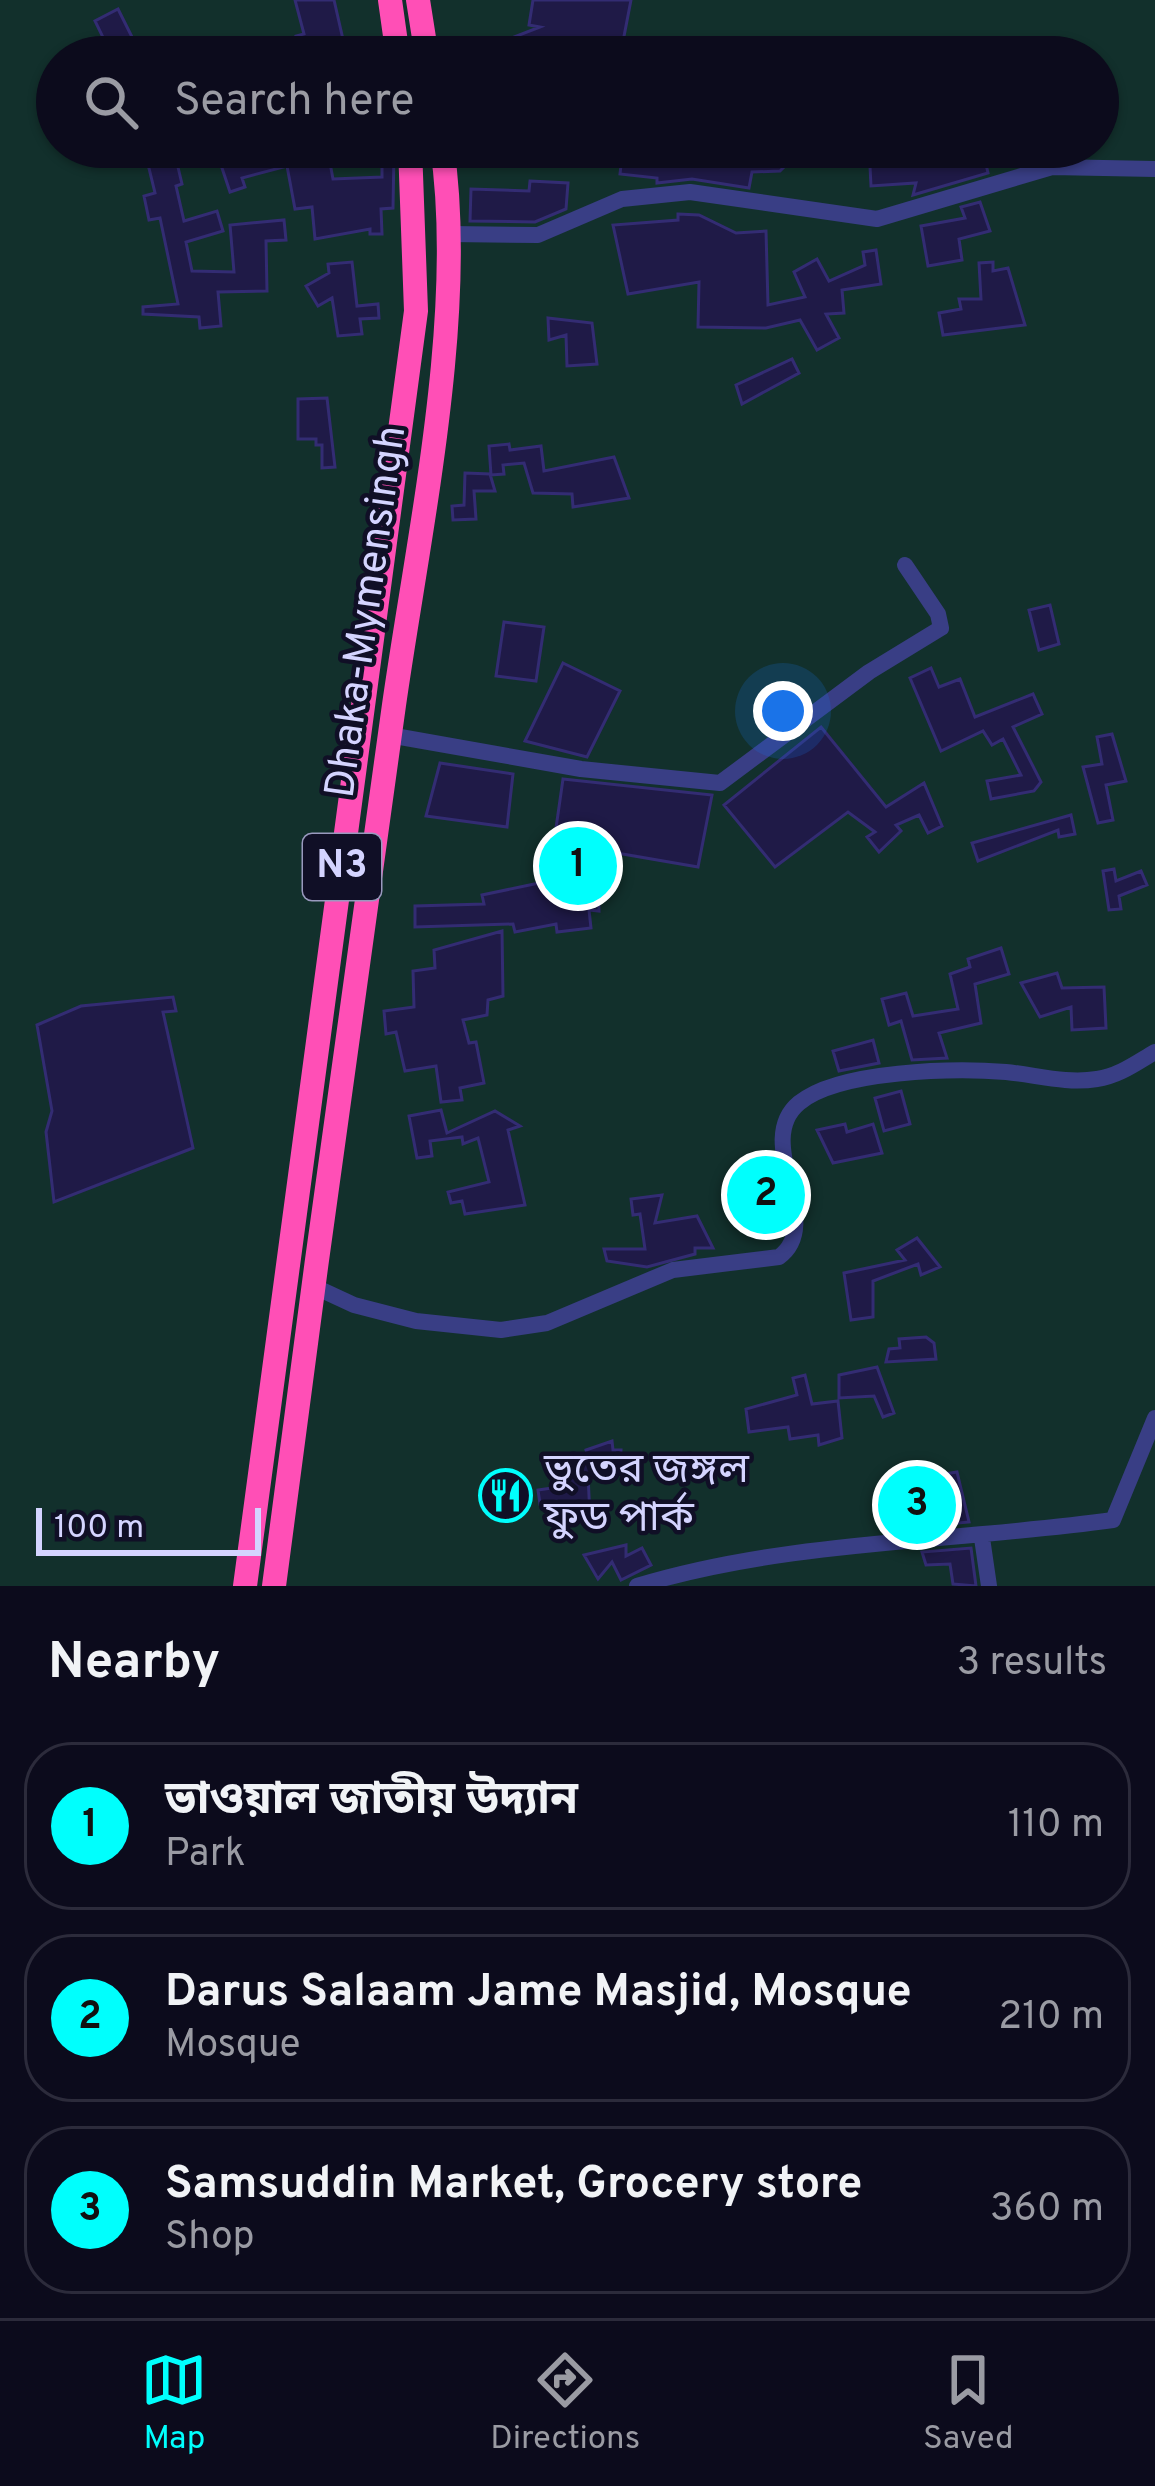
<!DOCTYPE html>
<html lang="en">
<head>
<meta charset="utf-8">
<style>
  :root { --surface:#0c0b1c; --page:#1a1929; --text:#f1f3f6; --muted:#9a9ba3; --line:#2c2b3b; --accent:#00fffd }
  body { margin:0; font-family:Overpass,"Noto Sans Bengali",sans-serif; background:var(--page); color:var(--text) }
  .scale { position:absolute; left:36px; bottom:30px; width:225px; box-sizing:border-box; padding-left:12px; border:6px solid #d4d4ff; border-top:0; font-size:33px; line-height:42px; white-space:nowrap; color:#d4d4ff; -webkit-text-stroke:9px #100f26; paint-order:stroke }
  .you { position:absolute; left:783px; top:711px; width:42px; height:42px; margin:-30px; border:9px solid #fff; border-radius:50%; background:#1a73e8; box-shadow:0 0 0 18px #1a73e833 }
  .badge { display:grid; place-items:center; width:78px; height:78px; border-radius:50%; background:var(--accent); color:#111; font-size:39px; font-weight:700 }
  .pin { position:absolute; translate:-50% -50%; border:6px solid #fff; box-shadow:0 3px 12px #0006 }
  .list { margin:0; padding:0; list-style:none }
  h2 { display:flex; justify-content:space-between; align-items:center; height:156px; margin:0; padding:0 48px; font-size:51px }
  h2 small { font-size:39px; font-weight:400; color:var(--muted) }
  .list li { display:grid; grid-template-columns:78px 1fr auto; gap:36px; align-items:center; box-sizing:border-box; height:168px; margin:0 24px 24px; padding:0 24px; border:3px solid var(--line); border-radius:48px }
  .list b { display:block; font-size:45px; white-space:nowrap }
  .list p { margin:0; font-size:39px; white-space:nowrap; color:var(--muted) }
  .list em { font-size:39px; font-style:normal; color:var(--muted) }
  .icon { flex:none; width:66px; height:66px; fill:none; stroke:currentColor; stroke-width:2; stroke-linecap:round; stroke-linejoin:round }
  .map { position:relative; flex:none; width:1155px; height:1586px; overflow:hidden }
  .search { position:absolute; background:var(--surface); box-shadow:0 3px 9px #0004; left:36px; right:36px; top:36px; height:132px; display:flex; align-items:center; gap:30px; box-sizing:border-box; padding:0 42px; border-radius:66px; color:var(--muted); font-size:45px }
  .sheet { height:732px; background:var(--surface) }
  nav { display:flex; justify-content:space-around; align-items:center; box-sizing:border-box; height:168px; border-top:3px solid var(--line); background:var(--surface); font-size:33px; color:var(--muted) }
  nav a { display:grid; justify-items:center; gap:6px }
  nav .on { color:var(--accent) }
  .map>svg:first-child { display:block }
</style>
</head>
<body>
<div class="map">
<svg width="1155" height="1586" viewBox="0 0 1155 1586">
  <rect width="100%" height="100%" fill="#100f26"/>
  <path fill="#12302c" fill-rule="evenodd" d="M0,0H1155V1586H0ZM57,57H1098V147H57Z"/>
  <path fill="#1f1a47" stroke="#332c73" stroke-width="3" d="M295,0H334L347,57L331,53L301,57L296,36L304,34Z
    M533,0H631L620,57L518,46V57H462L540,27L529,25Z
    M118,9L137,47L112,56L95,21Z
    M215,147H327L333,179L382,177V152L394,153L393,208L381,209L382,234H370V229L315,239L312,207L295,209L287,166L242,178L245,187L230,192Z
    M686,147H720L719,162L741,164L744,147H788L789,162L780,171L752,172L749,188L692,179L657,183V178L620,174L622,157L685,161Z
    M869,147H888L889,160L925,147H982L988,173L913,195L916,183L871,186Z
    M167,155L169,165L177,163L182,184L176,186L184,221L217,211L223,231L186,242L192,271L234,272L230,225L284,220L286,240L266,241L267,291L218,292L221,326L200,328L199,317L143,314V307L178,304L160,218L149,220L144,196L155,193L147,160Z
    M530,181L568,183L566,209L535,222L470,221L471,189L529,191Z
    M980,202L990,231L959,239L962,260L928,266L921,226L965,218L961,207Z
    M678,214L699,215L736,233L766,231L768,305L805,297L794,272L817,259L829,281L865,265L863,252L876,250L881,284L842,290L844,313L826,314L839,338L817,350L800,320L766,328L698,327L699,282L628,294L613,225L678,220Z
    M352,262L357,306L378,304L379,318L360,319L362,334L338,336L332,298L318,306L306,286L329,273L328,264Z
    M993,262V271L1008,268L1025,325L943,335L939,313L961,309L959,299H981L979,263Z
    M548,318L592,323L597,364L567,366L566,335L549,340Z
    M792,359L799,373L742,404L736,385Z
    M327,398L335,467L322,468V445H316V439H298V399Z
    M509,444L510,450L541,446L544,471L614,457L629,498L573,507L572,494L533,493L524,463L503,465L504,474L491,475L489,446Z
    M465,473L490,474L495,491H474L476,519L453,520L452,506L464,505Z
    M1050,605L1059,644L1039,650L1029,610Z
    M504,622L544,627L536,681L496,676Z
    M563,663L620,691L587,757L525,741Z
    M931,668L939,687L960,679L975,717L1033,694L1042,714L1013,727L1041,782L1034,791L991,799L987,781L1021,775L1003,739L992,745L983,731L941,751L910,678Z
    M821,727L886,807L924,783L942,826L928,833L919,815L896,825L901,831L879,852L867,837L875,832L848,812L775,867L724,805Z
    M1112,734L1126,781L1106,785L1113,820L1098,823L1083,767L1102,764L1097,737Z
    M440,763L513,774L507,827L426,816Z
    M563,779L712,795L698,867L576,846L585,871L598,873L599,911L589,910L591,928L557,932L556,924L515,932L513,924L415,927V906L484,904L482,895L539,883L538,877L574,875L563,844L554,842Z
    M1071,815L1075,834L1059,837L1058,830L978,861L972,843Z
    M1114,869L1116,881L1141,871L1147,885L1119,896L1121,909L1109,910L1103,871Z
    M502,931L503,996L488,1000L487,1015L463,1020L469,1043L476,1042L484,1083L460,1088L462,1100L441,1102L436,1066L405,1071L396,1032L386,1034L384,1011L414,1007L413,971L435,968L434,950Z
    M1001,948L1009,974L975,984L981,1023L939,1033L947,1058L912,1060L901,1021L889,1025L882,999L906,993L913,1016L958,1009L950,974L970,967L968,959Z
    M1057,973L1062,988L1104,987L1106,1028L1072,1030L1071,1007L1040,1017L1021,983Z
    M173,997L176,1011L163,1012L193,1148L54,1202L46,1132L52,1111L37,1025L81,1006Z
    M873,1040L879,1063L839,1071L833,1051Z
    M901,1091L910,1124L884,1131L875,1098Z
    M441,1110L447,1133L495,1111L520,1126L508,1130L525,1205L465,1214L462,1201L451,1203L448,1192L489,1182L478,1138L463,1144L462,1137L430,1141L432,1156L417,1158L409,1116Z
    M845,1124L847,1132L873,1124L882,1153L833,1163L817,1130Z
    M662,1195L655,1223L697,1216L713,1248H695V1254L647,1267L607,1261L604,1249H645L640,1214L633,1215L631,1199Z
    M917,1238L940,1267L921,1275L918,1264L873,1281V1317L851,1320L844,1273L905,1260L897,1250Z
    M926,1337L934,1343L936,1359L886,1362L889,1349L900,1348L899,1339Z
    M877,1367L894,1413L883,1417L874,1396L839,1398V1375Z
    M805,1375L812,1404L838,1401L842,1438L819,1445L818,1435L790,1439L788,1427L749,1432L746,1409L797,1395L793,1378Z
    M612,1441L613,1450H621L620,1465L588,1475L590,1516L556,1518V1501L540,1504L538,1490L552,1488L553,1459L588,1457L586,1450Z
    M957,1472L969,1522L916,1527L913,1511L895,1515L891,1494L905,1491L907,1498L941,1492L938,1475Z
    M626,1545V1556L642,1548L651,1565L621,1580L612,1562L598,1579L584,1555Z
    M971,1548L976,1586L953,1584L950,1564L926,1565L922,1552Z"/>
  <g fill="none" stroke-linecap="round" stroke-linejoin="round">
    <path stroke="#393e85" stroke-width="16" d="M450,234L538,235L622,199L690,192L877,219L1052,167L1155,169
      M389,735L581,769L720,783L869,672L941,628L938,614L905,565
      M313,1286L354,1305L416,1321L501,1330L547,1323L673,1270L779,1257C826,1223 752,1142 799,1103C839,1070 955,1068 1006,1072C1037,1075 1066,1084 1097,1079C1119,1076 1136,1063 1155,1052
      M982,1538L989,1586
      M637,1586C789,1540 955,1542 1113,1520L1155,1418"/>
    <path stroke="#ff4fb6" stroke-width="24" d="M390,0L398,57
      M418,0L427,57
      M245,1586L416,311L410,147
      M274,1586C312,1292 352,999 394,705C418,536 467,315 442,147"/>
  </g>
  <defs>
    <symbol id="restaurant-ring" viewBox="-11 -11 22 22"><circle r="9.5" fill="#100f26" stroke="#00fffd" stroke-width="1.5"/><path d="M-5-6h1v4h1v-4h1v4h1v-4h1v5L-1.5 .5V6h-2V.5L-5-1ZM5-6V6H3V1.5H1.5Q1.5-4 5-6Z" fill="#00fffd"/></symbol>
  </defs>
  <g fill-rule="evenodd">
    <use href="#restaurant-ring" x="476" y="1466" width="59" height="59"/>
  </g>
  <g text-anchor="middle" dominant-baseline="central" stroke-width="9" stroke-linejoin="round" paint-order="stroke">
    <rect fill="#100f26" stroke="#9999be" stroke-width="3" x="303" y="834" width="78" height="66" rx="9"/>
    <g font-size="39" font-weight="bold" fill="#d4d4ff">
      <text x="342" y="867">N3</text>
    </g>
    <g font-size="42" fill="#d4d4ff" stroke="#100f26">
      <text transform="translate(368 612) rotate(-82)">Dhaka-Mymensingh</text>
    </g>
    <g font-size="42" fill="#d4d4ff" stroke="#100f26" text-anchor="start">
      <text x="544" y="1471">ভুতের জঙ্গল<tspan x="544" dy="48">ফুড পার্ক</tspan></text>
    </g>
  </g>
</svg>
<div class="scale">100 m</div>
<div class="you"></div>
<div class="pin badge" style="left:578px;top:866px">1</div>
<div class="pin badge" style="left:766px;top:1195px">2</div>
<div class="pin badge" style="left:917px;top:1505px">3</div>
<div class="search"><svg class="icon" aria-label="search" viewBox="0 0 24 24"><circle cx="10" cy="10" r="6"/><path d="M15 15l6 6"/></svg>Search here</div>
</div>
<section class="sheet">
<h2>Nearby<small>3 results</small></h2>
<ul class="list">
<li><span class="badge">1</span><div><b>ভাওয়াল জাতীয় উদ্যান</b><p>Park</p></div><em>110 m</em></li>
<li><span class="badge">2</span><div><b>Darus Salaam Jame Masjid, Mosque</b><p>Mosque</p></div><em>210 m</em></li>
<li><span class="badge">3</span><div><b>Samsuddin Market, Grocery store</b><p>Shop</p></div><em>360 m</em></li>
</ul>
</section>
<nav>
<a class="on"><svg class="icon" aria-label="map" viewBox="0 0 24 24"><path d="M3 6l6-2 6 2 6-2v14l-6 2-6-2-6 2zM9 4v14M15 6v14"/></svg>Map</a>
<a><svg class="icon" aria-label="directions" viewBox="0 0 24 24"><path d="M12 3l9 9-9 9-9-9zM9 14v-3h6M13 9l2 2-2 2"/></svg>Directions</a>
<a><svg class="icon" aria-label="saved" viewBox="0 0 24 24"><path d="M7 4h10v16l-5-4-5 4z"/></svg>Saved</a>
</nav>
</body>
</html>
